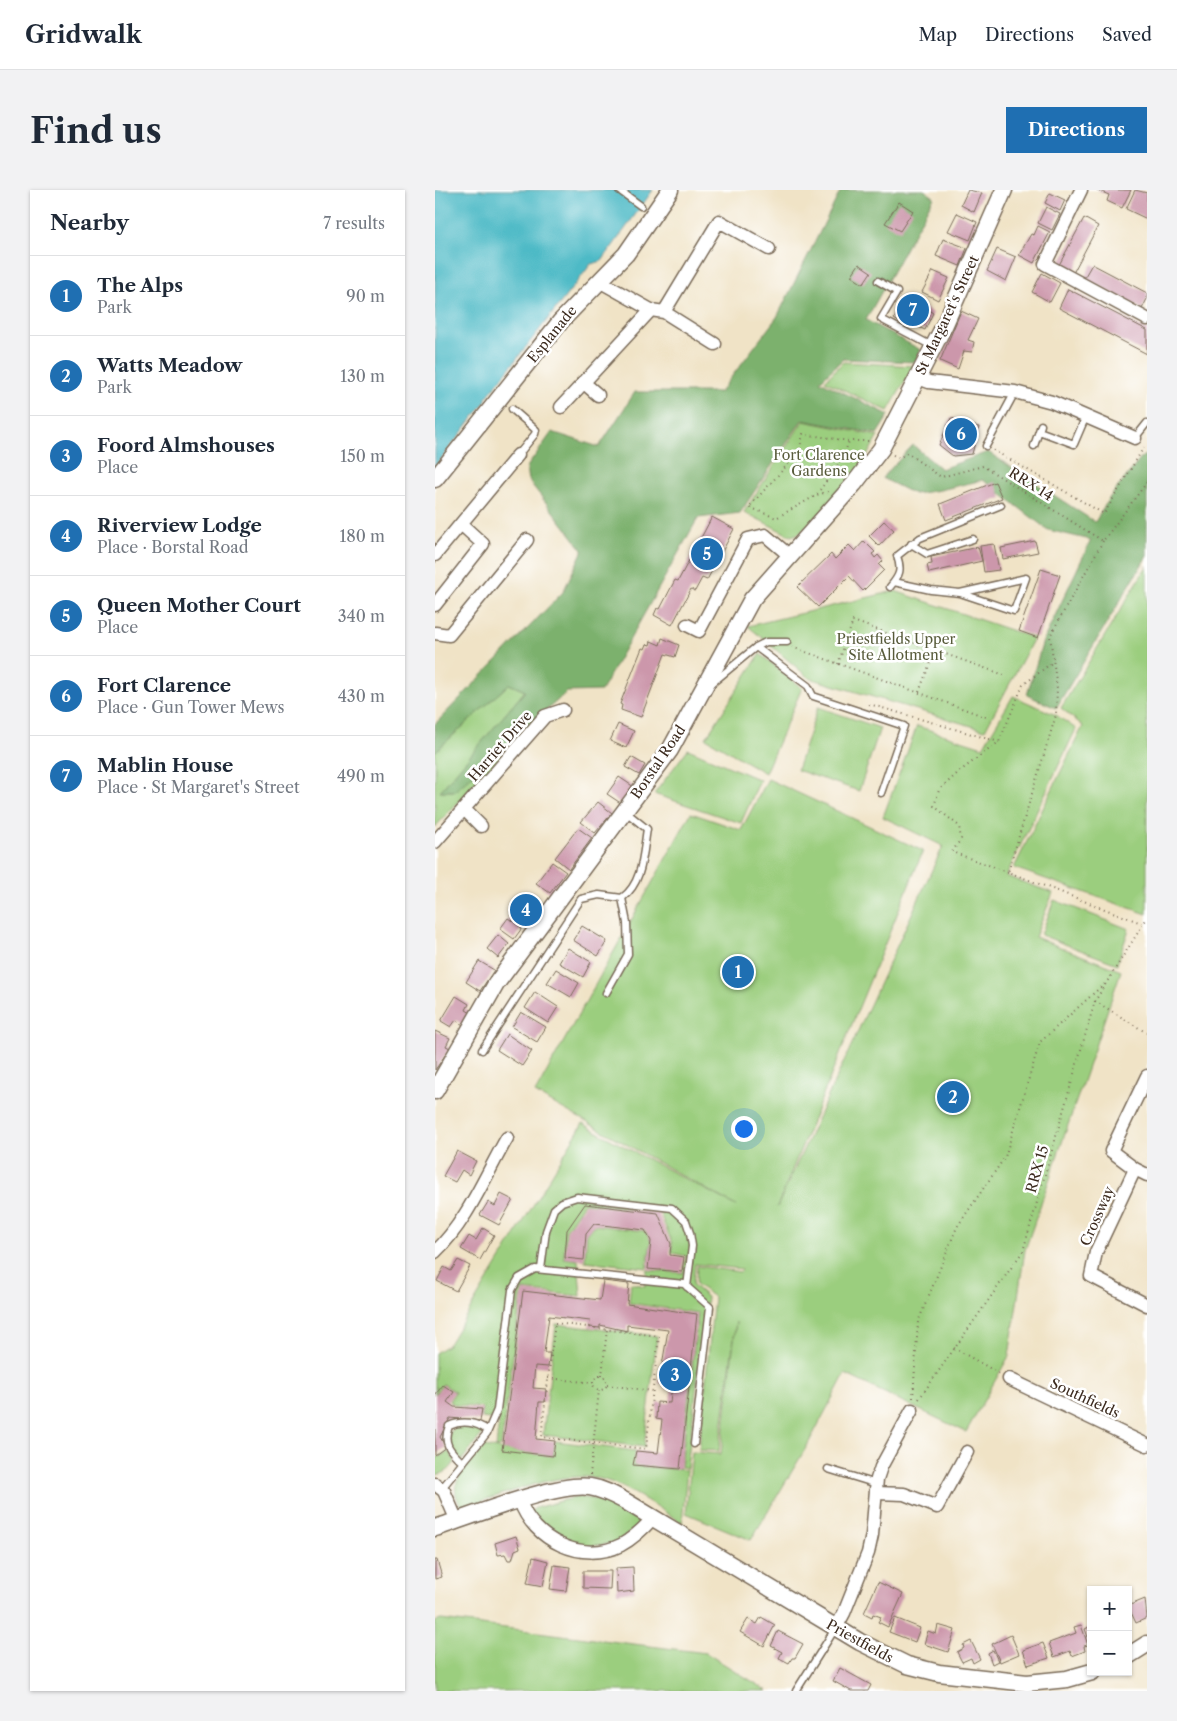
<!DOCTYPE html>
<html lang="en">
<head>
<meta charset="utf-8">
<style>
  :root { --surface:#fff; --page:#f2f2f3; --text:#1f2937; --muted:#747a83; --line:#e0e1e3; --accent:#1f6fb2 }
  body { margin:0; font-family:"Libre Caslon Text",serif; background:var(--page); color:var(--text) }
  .controls { position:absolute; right:15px; bottom:15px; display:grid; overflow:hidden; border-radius:0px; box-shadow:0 1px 4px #0004 }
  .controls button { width:45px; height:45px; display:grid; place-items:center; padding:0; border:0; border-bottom:1px solid var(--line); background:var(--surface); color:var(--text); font:25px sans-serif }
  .you { position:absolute; left:308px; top:938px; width:18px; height:18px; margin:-12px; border:4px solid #fff; border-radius:50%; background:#1a73e8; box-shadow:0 0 0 8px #1a73e833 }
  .badge { display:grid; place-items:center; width:32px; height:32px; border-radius:50%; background:var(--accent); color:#fff; font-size:16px; font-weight:700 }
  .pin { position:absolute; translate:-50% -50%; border:2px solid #fff; box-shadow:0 1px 5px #0006 }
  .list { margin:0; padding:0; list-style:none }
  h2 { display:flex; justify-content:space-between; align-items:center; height:65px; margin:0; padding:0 20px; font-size:21px }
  h2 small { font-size:16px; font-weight:400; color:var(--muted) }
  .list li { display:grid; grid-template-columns:32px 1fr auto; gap:15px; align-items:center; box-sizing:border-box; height:80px; padding:0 20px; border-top:1px solid var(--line) }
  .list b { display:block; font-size:19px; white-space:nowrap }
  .list p { margin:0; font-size:16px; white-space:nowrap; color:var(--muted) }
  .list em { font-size:16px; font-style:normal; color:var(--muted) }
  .map { position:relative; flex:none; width:712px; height:1501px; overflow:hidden; border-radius:0px }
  header { display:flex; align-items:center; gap:30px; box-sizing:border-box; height:70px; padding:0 25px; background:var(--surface); border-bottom:1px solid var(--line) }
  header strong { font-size:24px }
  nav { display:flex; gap:28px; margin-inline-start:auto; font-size:18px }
  .intro { display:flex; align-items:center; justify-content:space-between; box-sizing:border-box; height:120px; padding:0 30px }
  h1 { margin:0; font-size:35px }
  .button { padding:12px 22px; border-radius:0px; background:var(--accent); color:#fff; font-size:18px; font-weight:700 }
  main { display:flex; gap:30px; padding:0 30px }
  aside { flex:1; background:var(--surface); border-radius:0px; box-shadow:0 1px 4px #0004 }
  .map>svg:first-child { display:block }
</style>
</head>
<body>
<header>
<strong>Gridwalk</strong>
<nav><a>Map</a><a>Directions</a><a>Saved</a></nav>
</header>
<div class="intro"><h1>Find us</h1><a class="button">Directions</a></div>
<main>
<aside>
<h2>Nearby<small>7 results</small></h2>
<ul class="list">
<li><span class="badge">1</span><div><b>The Alps</b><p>Park</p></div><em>90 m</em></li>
<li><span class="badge">2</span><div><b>Watts Meadow</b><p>Park</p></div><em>130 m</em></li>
<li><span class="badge">3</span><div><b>Foord Almshouses</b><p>Place</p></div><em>150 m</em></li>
<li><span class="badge">4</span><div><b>Riverview Lodge</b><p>Place · Borstal Road</p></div><em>180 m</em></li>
<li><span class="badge">5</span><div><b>Queen Mother Court</b><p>Place</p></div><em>340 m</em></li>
<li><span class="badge">6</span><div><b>Fort Clarence</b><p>Place · Gun Tower Mews</p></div><em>430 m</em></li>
<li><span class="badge">7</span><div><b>Mablin House</b><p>Place · St Margaret's Street</p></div><em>490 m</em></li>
</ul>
</aside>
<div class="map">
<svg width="712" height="1501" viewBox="0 0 712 1501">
  <rect width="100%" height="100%" fill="#fff"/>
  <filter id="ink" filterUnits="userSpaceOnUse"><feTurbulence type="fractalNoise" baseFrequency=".02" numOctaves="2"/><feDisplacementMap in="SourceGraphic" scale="10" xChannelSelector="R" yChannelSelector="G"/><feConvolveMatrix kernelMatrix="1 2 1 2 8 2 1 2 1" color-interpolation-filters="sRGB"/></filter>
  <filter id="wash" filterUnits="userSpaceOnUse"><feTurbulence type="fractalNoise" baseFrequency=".0096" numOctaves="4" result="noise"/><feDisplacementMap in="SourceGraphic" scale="20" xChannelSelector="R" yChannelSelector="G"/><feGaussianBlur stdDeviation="1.12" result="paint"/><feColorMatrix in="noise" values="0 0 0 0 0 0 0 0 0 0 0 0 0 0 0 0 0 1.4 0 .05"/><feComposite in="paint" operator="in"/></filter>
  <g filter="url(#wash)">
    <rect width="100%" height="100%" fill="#f0e3c6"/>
    <path fill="#9bce7e" stroke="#6b7c4e" d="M408,172L479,176L453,221L390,191Z
      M368,231L443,246L418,291L365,343L356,346L309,322Z
      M712,376V724L579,678L648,536L626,518Z
      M460,401L599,448L550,540L374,488L313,436Z
      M325,464L367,498L330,583L271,548Z
      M74,494L90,501L6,601H20L90,540L0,637V562Z
      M578,506L621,525L641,539L571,686L618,703L600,747L686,781L590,1060L574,1166L531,1242L410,1184L372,1256L316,1350L251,1323L257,1262L286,1264L301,1132L284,1261L264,1260L279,1107L261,1094L262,1076L306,1082L307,1079L260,1074L258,1095L272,1107L252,1278L246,1277L263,1123L194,1113L196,1093L210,1096L212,1080L248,1083L251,1066L237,1063V1053L224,1021L149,1013L131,1040L129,1068L143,1070L146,1106L87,1100L66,1256L61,1258L64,1230L47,1228V1218L20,1215L14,1211L20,1202L8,1194L0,1204V1163L14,1154L148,933L162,942L301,1016L100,903L256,623L306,640L333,589L488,661L342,1017L508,656L448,627L482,536L548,557Z
      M383,517L445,538L424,601L362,580Z
      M253,559L325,590L306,633L219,604Z
      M619,710L694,739L682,774L606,745Z
      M159,1035L210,1041L216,1051L212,1078L150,1071L152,1043Z
      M121,1134L222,1146L209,1257L108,1245Z
      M27,1236L43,1237L48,1243L27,1270L18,1260L13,1246L19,1238Z
      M120,1251L201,1261L199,1276L252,1280L247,1333C225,1319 191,1295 166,1289C126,1279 72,1305 32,1315H26C9,1294 35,1273 49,1257L118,1266Z
      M13,1261L20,1271C16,1280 9,1284 0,1285V1267L2,1268Z
      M141,1307L168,1310L203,1330L206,1335L180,1353L148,1357L120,1349L95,1322L100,1318Z
      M6,1430L271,1463L333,1501H0V1432Z"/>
    <path fill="#7cb16d" stroke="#5c6e46" d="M406,0H489L499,7L431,130L486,160L480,172L408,169L385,191L454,225L442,244L367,230L305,323L263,328L166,501L132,502L20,601H5L90,501L74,494L0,562V534L128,402L148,360L94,291L92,277L117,242L164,257L200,202H285L342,127Z
      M478,255L506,279L553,262L660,332L675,307L708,266L712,265V366L621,518L592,505L608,451L656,350L613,340L548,290L505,300L479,304L447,288Z"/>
    <path fill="#4dbac6" stroke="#447272" d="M0,0H218L167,71L156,74L51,208V211L0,277Z"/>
    <g id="blocks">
      <path fill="#cc97ab" d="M533,0L547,3L539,22L526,15Z
        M662,0H696L687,18L672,11L674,5Z
        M700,0L712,3V29L691,19Z
        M615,3L630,10L625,21L610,13Z
        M464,12L478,21L465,41L450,33Z
        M611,17L625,24L617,40L603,33Z
        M522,23L542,32L535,50L513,41Z
        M649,28L663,36L638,83L624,75Z
        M603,36L615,42L599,73L584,65L596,44L599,45Z
        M508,49L532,58L525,76L501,66Z
        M562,59L581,67L571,91L552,81Z
        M424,74L436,82L428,94L416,86Z
        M657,74L712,103V109L707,119L649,88Z
        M498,81L514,88L503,110L487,102Z
        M607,83L625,93L615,112L597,102Z
        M633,99L712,140V164L624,118Z
        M472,106L498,123L490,140L477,134L475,138L459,129Z
        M526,121L543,129L533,150L539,152L537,162L529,161L523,179L505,171Z
        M516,228L520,229L521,232L544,237L537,264L518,266L504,255Z
        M560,292L567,308L511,330L505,314Z
        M277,327L299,339L272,390L267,388L260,401L256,399L237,435L219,425L222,418L225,419L240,390L243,391Z
        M449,331L459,340L444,356L434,346Z
        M429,351L440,362L437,364L440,368L443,365L448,371L444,375L449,380L428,401L414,386L383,417L362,397L396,364L400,369L414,355L420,361Z
        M600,351L603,362L568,369L566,358Z
        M559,354L564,380L549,382L545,356Z
        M543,357L547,371L494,383L492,375L497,374L496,367Z
        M606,379L625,385L603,448L584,441Z
        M227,448L244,455L240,467L230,464L206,527L186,520L187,515L185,514L207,458L210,459L212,454L215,455L216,451L225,455Z
        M183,534L199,541L191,558L175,551Z
        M196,567L210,575L204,585L190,577Z
        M184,587L199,597L187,614L172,604Z
        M163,612L177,623L160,643L146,632Z
        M143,638L157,648L134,679L120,668Z
        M117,672L131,682L115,703L101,693Z
        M89,704L106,717L92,735L75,722Z
        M73,728L87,738L79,749L65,739Z
        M147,736L172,751L163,766L138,750Z
        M63,745L74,754L63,768L52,759Z
        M133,758L156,772L148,787L124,773Z
        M44,771L59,780L45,801L31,792Z
        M121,779L144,793L136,807L112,793Z
        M100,802L123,817L113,833L90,818Z
        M21,806L34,814L31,820L36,823L28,835L21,830L16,837L6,831Z
        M86,822L111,837L102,852L77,837Z
        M0,841L15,848L11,856L15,858L0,880Z
        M72,844L97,861L87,876L62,860Z
        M22,961L41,971L34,985L27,980L20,992L8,986Z
        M66,1004L78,1010L64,1035L45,1025L53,1012L60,1016Z
        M150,1014L223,1023L236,1054L235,1065L249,1067L247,1082L213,1079L216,1051L210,1040L159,1034L151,1044L149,1070L130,1068L132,1040Z
        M48,1038L59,1045L45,1070L26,1059L34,1046L41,1050Z
        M23,1070L35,1076L21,1101L2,1091L9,1077L16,1081Z
        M168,1091L194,1094L192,1114L262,1124L245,1279L198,1275L201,1261L223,1263L227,1230L221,1229L222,1212L235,1213L237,1194L224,1193L233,1140L192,1135V1141L165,1135V1138L154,1137L155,1131L114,1126L109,1163H115L113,1177L100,1176L98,1198L111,1199L110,1212H104L101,1249L120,1251L118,1266L67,1260L88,1101L165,1110Z
        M8,1195L19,1202L12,1212L19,1217L47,1219L45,1231L15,1228L5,1247L11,1257L0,1265V1205Z
        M81,1346L85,1358L80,1360L77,1370H73L70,1364L63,1365L60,1353Z
        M98,1367L113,1371L108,1396L92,1393Z
        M0,1370H2L7,1387L0,1389Z
        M119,1375L135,1377L131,1401L115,1399Z
        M198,1377L199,1401L182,1403L181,1378Z
        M148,1381H176L175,1399L148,1398Z
        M443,1392L468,1404L453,1437L443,1432L446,1427L438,1424L437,1427L429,1423Z
        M710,1409L712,1428L701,1433L693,1416Z
        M326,1427L340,1435L329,1456L305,1442L313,1429L322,1434Z
        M460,1428L485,1438L480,1452L454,1442Z
        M503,1435L520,1440L513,1462L489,1454L493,1441L501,1444Z
        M646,1435L653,1455L649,1456L650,1461L637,1466L635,1461L619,1467L614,1453L641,1443L639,1437Z
        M656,1436V1455L650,1439Z
        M343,1441L368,1454L360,1468H357L354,1473L344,1468L347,1462L336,1456Z
        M576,1445L584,1464L565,1472L557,1454Z
        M536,1451L545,1469L538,1473L536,1468L527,1472L522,1462L529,1458L528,1455Z
        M608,1453L614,1468L593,1475L588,1460Z
        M558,1460L563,1471L557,1474L553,1463Z
        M405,1478L436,1495L433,1501H416L398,1491Z"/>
    </g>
  </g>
  <g filter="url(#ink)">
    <use href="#blocks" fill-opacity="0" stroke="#7a6b59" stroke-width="1"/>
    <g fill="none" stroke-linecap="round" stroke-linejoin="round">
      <defs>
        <path id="service" d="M184,0L206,16
          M443,91L462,102L446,129L497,156
          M77,219L101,240L100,244L83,265
          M604,241L639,254L651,226
          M700,248L712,233
          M551,256L580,202
          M599,256L606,235
          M476,354L492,364L538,349
          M459,392L496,400L525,403L579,421L591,388L525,403
          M455,397C465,385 467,380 462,366L485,348L566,315
          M321,457L373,496L378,506L469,536L446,603
          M276,494L321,457L331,452H352
          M171,803L193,764L192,733L187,708
          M47,860L146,709L164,705L187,708C208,693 208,663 212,639L191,622
          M106,1079L111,1041L119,1019L127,1012L142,1007L237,1018L251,1031L255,1043L257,1056L252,1097
          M28,1273C15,1261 7,1253 14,1236C27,1230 41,1232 52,1240
          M393,1279L442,1294
          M7,1298L52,1243L62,1220L77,1100L84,1088L100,1079L249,1094L275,1117L259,1254
          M361,1501L400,1439"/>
        <path id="minor" d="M646,0L610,74L712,129
          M164,91L216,120L229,122L280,154
          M229,122L284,31L334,59
          M483,188L494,192L580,202L617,212L700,248
          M148,192L163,205
          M126,217L216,120
          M0,365L83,265
          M0,415L48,354L26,334
          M252,435L264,441L313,349L330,345L355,366
          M0,443L14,445L92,350
          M30,620L46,636
          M0,652L110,526L128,520
          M712,886L676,961L700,979L712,985
          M700,979L661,1062L656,1086L712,1115
          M0,1062C32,1032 50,986 72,948
          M574,1189L712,1255
          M0,1294L9,1301L22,1331
          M441,1303L469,1304L502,1317L532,1262
          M85,1311C98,1350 147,1374 186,1355C199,1348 209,1338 218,1328
          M401,1438L409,1423L433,1363L437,1345L442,1289L446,1277L477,1220"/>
        <path id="tertiary" d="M0,289L126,131L191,64L235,0
          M0,901L61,794L235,560L317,409L419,294L446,259L510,134L569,0
          M0,1338C35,1327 122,1292 155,1297C168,1299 179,1305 190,1311L425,1452L472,1475L504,1483L592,1493L632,1489L657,1482
          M693,1466L712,1454"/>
      </defs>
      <use href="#service" stroke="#7a6b59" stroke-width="9"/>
      <use href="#minor" stroke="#7a6b59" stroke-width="15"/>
      <use href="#tertiary" stroke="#7a6b59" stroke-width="19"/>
      <path stroke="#7a6b59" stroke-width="2" stroke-dasharray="1 4" stroke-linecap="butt" d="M558,260L669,324L709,257H712
        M458,265L464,268L472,263L506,287L548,276L668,351L712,292
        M393,302L382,305L341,328L314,317L364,262L368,244L414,251H434
        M382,304L408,268L414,251
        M668,351L615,446L622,498L621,525L573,682L709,734
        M357,457L554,528
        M403,474L418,431L572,486
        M484,502L500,460
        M434,514L564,552
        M573,682L517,662L526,649L524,636L499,616L504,600L525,581L564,552L588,495L619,471
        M660,811L712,843
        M120,1133L224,1146L211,1259L106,1247Z
        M519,1158L565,1184
        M167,1186L172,1139
        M158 1193a7 7 0 1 1 14 0a7 7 0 1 1-14 0Z
        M113,1188L158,1193
        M172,1195L218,1201
        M478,1208L483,1132L522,1037L570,967L605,852L669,794
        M484,1209L588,1061L660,811L712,728
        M155,1285L164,1200"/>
      <use href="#service" stroke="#fff" stroke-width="6"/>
      <use href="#minor" stroke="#fff" stroke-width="12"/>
      <use href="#tertiary" stroke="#fff" stroke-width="16"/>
    </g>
  </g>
  <g text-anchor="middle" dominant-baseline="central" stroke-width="5" stroke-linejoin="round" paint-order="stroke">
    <g font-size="14" fill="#3b2a1e" stroke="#fff">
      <text transform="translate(512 125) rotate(-65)">St Margaret's Street</text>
      <text transform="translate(117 144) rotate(-51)">Esplanade</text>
      <text transform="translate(596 294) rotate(32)">RRX 14</text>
      <text transform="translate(65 556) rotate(-49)">Harriet Drive</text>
      <text transform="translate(223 572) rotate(-56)">Borstal Road</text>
      <text transform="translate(602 979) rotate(-74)">RRX 15</text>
      <text transform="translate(662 1026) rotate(-66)">Crossway</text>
      <text transform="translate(650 1208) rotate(25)">Southfields</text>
      <text transform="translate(425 1451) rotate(29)">Priestfields</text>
    </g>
    <g font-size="14" fill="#585b3b" stroke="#fff">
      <text x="384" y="265">Fort Clarence<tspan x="384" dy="16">Gardens</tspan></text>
      <text x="461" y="449">Priestfields Upper<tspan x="461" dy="16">Site Allotment</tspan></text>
    </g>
  </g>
</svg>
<div class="controls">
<button>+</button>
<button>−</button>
</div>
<div class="you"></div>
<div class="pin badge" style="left:303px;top:782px">1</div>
<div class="pin badge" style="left:518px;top:907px">2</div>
<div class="pin badge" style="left:240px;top:1185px">3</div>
<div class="pin badge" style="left:91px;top:720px">4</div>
<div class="pin badge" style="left:272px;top:364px">5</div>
<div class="pin badge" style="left:526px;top:244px">6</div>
<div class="pin badge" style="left:478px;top:120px">7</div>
</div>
</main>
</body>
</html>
